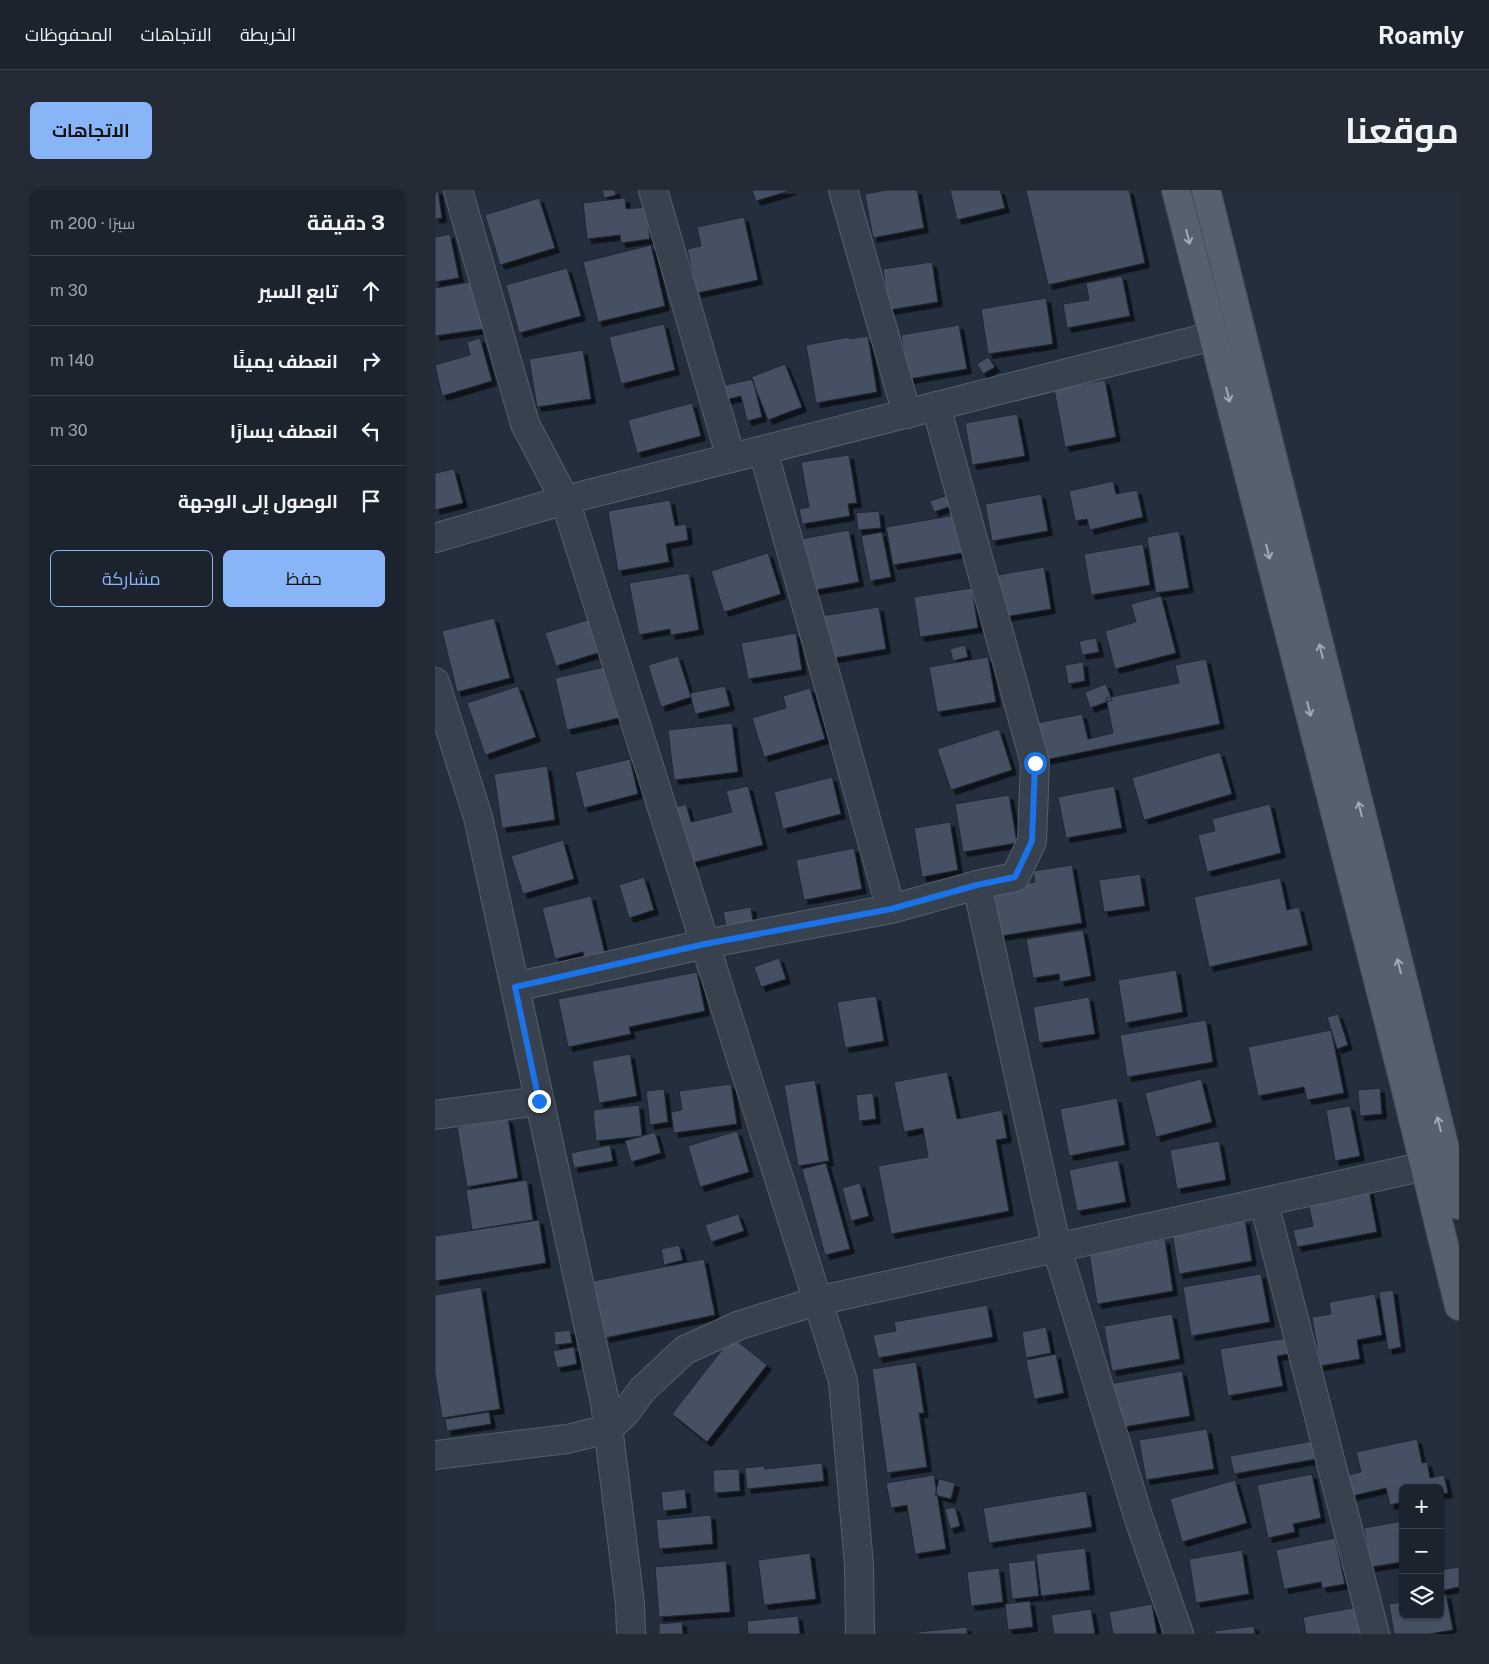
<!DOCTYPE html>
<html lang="ar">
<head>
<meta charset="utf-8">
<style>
  :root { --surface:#1b232e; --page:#242b36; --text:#f1f3f6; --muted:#a0a4aa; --line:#39404a; --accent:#8ab4f8 }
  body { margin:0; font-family:"Public Sans",Cairo,sans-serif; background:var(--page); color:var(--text); direction:rtl }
  .controls { position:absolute; right:15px; bottom:15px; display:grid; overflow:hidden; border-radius:8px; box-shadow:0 1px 4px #0004 }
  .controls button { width:45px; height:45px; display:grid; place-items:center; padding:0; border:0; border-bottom:1px solid var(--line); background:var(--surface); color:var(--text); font:25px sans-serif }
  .stop { position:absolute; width:15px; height:15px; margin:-11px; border:4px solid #1a73e8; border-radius:50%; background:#fff }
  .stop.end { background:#1a73e8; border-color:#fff; box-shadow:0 1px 5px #0008 }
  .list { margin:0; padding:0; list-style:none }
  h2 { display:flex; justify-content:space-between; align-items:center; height:65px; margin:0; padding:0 20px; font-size:21px }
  h2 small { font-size:16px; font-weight:400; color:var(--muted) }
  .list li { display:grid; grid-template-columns:32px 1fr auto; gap:15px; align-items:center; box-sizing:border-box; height:70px; padding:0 20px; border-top:1px solid var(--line) }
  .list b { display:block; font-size:19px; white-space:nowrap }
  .list em { font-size:16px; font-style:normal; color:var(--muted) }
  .actions { display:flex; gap:10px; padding:15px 20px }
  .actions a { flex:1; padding:11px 0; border:1px solid var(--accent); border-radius:8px; text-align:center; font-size:18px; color:var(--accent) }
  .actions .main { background:var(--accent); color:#111 }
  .icon { flex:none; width:28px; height:28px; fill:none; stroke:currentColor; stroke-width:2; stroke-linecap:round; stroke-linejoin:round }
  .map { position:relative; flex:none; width:1024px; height:1444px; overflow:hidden; direction:ltr; border-radius:8px }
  header { display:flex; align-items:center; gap:30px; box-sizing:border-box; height:70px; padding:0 25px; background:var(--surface); border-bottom:1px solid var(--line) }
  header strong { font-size:24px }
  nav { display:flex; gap:28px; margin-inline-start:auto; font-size:18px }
  .intro { display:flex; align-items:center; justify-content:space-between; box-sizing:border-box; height:120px; padding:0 30px }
  h1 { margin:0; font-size:35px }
  .button { padding:12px 22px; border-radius:8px; background:var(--accent); color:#111; font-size:18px; font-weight:700 }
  main { display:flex; gap:30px; padding:0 30px }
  aside { flex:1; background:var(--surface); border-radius:8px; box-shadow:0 1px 4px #0004 }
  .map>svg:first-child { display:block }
</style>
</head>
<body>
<header>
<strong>Roamly</strong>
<nav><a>الخريطة</a><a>الاتجاهات</a><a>المحفوظات</a></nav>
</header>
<div class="intro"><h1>موقعنا</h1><a class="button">الاتجاهات</a></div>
<main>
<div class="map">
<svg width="1024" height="1444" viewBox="0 0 1024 1444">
  <defs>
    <filter id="shadow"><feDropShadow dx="4.5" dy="4.5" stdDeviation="0" flood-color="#0009"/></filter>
  </defs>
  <rect width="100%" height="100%" fill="#242f3e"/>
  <path fill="#455162" stroke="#1f2835" filter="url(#shadow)" d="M0,0H3L7,28L0,29Z
    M167,0H180L181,5L169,8Z
    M317,0H357L321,11Z
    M452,0H482L489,38L438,48L430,4Z
    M515,0H565L570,18L522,30Z
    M591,0H694L710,73L613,95Z
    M104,8L120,58L65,75L50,25Z
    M190,8L191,19L211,17L215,49L186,53L185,45L152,49L148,13Z
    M309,27L323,90L262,103L252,59L266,56L262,37Z
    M15,44L24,88L0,92V47Z
    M216,55L230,116L163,132L148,72Z
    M497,72L503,112L454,120L448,79Z
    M132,78L146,126L84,143L71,95Z
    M687,86L695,126L632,138L628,114L654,110L651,93Z
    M41,91L48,139L0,146V98Z
    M611,108L618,154L553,164L546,119Z
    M229,134L240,180L186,194L174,147Z
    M524,135L532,179L474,189L466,145Z
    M433,146L442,202L381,213L371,155L414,147V149Z
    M45,148L57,191L7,206L0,175L35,165L32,152Z
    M148,160L156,209L102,217L94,169Z
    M553,167L560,177L548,184L542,174Z
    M350,174L367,217L333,230L316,187Z
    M318,189L327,227L312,231L306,206L290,210L286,196Z
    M670,190L681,247L630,257L619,199Z
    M257,213L266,246L202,263L193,230Z
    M582,224L590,266L537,275L530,233Z
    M414,265L422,313L413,314L415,326L367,334L364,319L374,317L366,272Z
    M19,279L28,313L0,320V283Z
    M678,291L681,304L702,300L708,327L655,340L652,329L640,331L634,301Z
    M516,304L519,315L499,322L495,311Z
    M606,304L613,341L557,351L550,314Z
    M235,310L240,336L251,334L253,350L231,354L234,372L183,381L173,321Z
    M444,321L446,338L423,340L421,323Z
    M521,325L527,363L458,375L451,337Z
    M414,340L424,392L375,401L366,349Z
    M744,341L754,398L721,403L712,347Z
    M447,342L456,387L435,391L426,346Z
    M708,354L715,395L656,405L649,364Z
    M333,363L346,404L289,422L276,381Z
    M609,377L616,419L569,427L562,385Z
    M254,383L264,440L236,445L235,439L204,445L194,393Z
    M537,398L543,438L485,447L479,407Z
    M726,406L741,463L680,479L670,441L701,432L696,414Z
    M444,417L451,459L393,469L386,426Z
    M59,428L75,488L22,502L7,441Z
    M159,428L169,461L121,476L110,443Z
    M361,443L367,480L313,489L306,453Z
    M661,448L664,462L647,465L644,451Z
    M530,455L533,467L518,471L515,459Z
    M243,466L256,507L226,517L213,475Z
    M553,467L561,512L502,522L494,477Z
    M771,469L785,534L600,572L592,535L647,524L653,549L678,543L671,508L744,493L740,475Z
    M648,472L650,491L633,494L630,475Z
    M174,476L184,528L132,540L120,488Z
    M671,494L677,510L655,518L650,502Z
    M83,496L101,547L50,565L32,513Z
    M290,496L295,516L260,524L255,503Z
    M375,498L390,549L329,567L317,528L351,518L348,506Z
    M297,533L303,582L239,590L233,540Z
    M564,539L577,580L516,600L502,559Z
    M785,562L797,604L709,630L697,588Z
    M195,569L203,604L149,618L140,582Z
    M112,576L120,630L67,638L59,584Z
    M397,587L406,624L348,639L339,602Z
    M313,596L328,655L253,674L238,618L251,614L256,632L297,622L291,601Z
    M679,596L687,638L631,648L623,607Z
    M574,605L582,653L528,662L520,614Z
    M835,614L846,663L772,682L763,645L780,641L777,629Z
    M515,632L523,680L487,687L479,638Z
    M128,650L139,689L88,704L76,666Z
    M419,658L427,699L369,710L361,670Z
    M637,675L647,733L566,746L558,699L600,692L598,681Z
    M705,684L710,716L669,722L664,690Z
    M209,687L219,720L194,728L184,695Z
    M845,688L852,720L864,717L873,755L774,777L759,707Z
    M156,706L170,764L150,770L148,762L120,769L107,718Z
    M316,717L318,732L291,737L288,722Z
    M648,740L656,786L625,792L624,784L598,788L591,749Z
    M344,768L351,789L326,797L319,777Z
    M741,780L748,822L690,833L683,790Z
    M262,782L270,821L194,837L196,844L133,857L123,809Z
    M441,806L449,851L410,858L402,812Z
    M654,807L660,844L604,853L598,817Z
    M903,824L913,855L902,859L892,827Z
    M771,830L778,872L692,887L685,845Z
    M896,840L909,903L872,910L869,897L823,906L813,857Z
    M195,864L202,906L164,913L157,871Z
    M512,882L522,929L567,920L572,948L561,950L574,1021L456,1044L443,976L493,967L488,938L469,942L459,892Z
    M766,889L777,932L721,947L710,903Z
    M380,890L394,971L363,976L349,895Z
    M296,894L302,934L239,943L236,922L247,920L244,901Z
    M945,898L947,924L925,926L923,900Z
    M229,899L233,932L215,935L211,901Z
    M438,903L441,929L424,931L421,905Z
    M682,908L690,955L634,966L625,919Z
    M204,915L207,946L161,951L158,920Z
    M915,916L925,966L900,971L891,920Z
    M73,928L83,988L32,997L22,937Z
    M302,941L314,982L265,997L253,956Z
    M220,942L226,963L196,972L190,951Z
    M784,951L791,990L742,999L735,960Z
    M175,955L178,971L139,978L136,963Z
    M683,970L691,1012L642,1021L634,980Z
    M391,973L415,1059L390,1065L367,979Z
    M92,990L98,1030L37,1040L31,1000Z
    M425,993L434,1026L416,1031L407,998Z
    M934,1000L942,1042L862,1057L858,1040L878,1036L873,1011Z
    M303,1024L309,1041L276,1052L270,1035Z
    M104,1030L111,1073L0,1091V1046Z
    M810,1030L817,1071L744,1084L737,1043Z
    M730,1049L738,1101L662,1114L654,1062Z
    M244,1055L248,1070L229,1075L226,1059Z
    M269,1069L280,1125L170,1148L158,1091Z
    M826,1084L835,1132L756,1146L748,1097Z
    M46,1097L65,1219L7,1228L0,1183V1105Z
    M958,1100L966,1157L953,1160L944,1102Z
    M940,1104L947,1145L922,1150L925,1169L885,1176L877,1127L896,1124L894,1112Z
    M552,1115L558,1147L443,1168L438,1145L461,1141L459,1132Z
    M737,1124L745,1169L677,1181L669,1136Z
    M611,1137L616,1163L591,1168L587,1142Z
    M135,1140L137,1153L120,1155L119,1142Z
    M297,1147L332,1175L272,1252L237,1224Z
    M852,1148L854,1164L842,1166L848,1196L793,1206L785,1159Z
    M139,1157L142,1174L122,1178L118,1161Z
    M621,1164L629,1203L599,1209L591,1170Z
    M481,1172L489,1223H484L492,1277L452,1283L437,1179Z
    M747,1181L755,1226L676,1239L669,1195Z
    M54,1222L56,1234L12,1241L10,1229Z
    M772,1239L779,1279L711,1290L704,1250Z
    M982,1249L987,1273L992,1272L995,1288L1009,1285L1013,1303L1005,1304V1298H968V1312L955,1315L951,1298L917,1306L913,1285L926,1282L921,1262Z
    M878,1251L881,1269L799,1284L795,1266Z
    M387,1273L389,1291L312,1299L310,1278L329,1276L330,1279Z
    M304,1279L305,1301L279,1303L278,1280Z
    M877,1284L886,1328L858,1334L860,1342L833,1348L822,1295Z
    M499,1285L511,1359L480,1364L472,1315L456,1318L451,1293Z
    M504,1289L520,1293L516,1309L500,1305Z
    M800,1290L812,1333L747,1352L735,1309Z
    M250,1299L252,1318L228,1321L226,1302Z
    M651,1301L657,1337L554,1353L548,1318Z
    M520,1317L525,1336L515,1339L510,1319Z
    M276,1325L278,1354L224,1359L221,1330Z
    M968,1331V1372L936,1377L929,1338Z
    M900,1348L910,1394L887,1398L886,1392L849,1399L841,1360Z
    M650,1358L655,1400L606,1406L601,1364Z
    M807,1360L814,1404L761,1413L754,1369Z
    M375,1363L381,1409L329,1415L323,1370Z
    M600,1370L604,1406L577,1409L573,1373Z
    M291,1371L295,1422L224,1427L220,1377Z
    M1024,1377V1397L1005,1401V1380Z
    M564,1378L568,1412L536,1416L532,1382Z
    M1011,1404L1018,1440L994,1444H959L954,1414L968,1412V1425H1005V1405Z
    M595,1411L598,1437L573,1440L570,1414Z
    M717,1414L722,1444H678L674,1422Z
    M923,1417L928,1444H871L868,1427Z
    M656,1419L660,1444H619L616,1425Z
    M363,1426L365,1444H313L312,1431Z
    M247,1432L248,1444H224V1434Z
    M819,1436L820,1444H780L779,1441Z
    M532,1437V1444H483V1442Z"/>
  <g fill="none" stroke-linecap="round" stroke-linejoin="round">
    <defs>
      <path id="minor" d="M23,0L90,234L130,310L408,1191L424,1375L425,1444
        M218,0L296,268
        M408,0L472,224
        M328,260L456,719
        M0,348L130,310L802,140
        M0,492L43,627L170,1212L195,1414L196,1444
        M542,695L622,1059L704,1329L744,1444
        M80,797L270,754L456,719L542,695L580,687L597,651L600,573L501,216
        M0,925L104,911
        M829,1013L940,1444
        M0,1265L132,1249L173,1239L190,1223L208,1199L250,1160L305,1135L382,1111L1013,971"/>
      <path id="major" d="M741,0L970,896L1024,1116
        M771,0L1024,1015"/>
    </defs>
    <use href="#minor" stroke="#565f6c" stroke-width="30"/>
    <use href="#major" stroke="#414a57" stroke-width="30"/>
    <use href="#minor" stroke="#38414e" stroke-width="28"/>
    <use href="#major" stroke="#56606e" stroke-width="28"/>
  </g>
  <defs><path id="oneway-shaft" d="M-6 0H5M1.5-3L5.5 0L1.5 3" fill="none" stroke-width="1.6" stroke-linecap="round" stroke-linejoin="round" transform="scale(1.25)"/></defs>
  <g stroke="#a1aab7">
    <use href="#oneway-shaft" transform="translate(753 47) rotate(76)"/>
    <use href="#oneway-shaft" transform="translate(793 205) rotate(76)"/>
    <use href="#oneway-shaft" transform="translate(833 362) rotate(76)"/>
    <use href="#oneway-shaft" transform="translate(886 461) rotate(-104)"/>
    <use href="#oneway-shaft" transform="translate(874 519) rotate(76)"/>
    <use href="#oneway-shaft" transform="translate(925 619) rotate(-104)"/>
    <use href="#oneway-shaft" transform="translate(964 776) rotate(-104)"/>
    <use href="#oneway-shaft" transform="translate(1004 934) rotate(-104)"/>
  </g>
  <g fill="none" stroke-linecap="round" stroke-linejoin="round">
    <path stroke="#1a73e8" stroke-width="6" d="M104,911L80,797L270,754L456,719L542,695L580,687L597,651L600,573"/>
  </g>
</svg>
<div class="controls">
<button>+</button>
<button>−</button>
<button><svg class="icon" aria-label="layers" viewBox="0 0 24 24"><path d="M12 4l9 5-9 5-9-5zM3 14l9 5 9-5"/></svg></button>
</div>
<div class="stop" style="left:600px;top:573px"></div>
<div class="stop end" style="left:104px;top:911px"></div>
</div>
<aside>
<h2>3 دقيقة<small>سيرًا · 200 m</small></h2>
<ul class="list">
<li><svg class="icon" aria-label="ahead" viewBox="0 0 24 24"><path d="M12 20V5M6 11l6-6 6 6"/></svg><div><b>تابع السير</b></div><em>30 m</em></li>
<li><svg class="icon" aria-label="right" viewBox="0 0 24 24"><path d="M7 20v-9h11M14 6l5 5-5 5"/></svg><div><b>انعطف يمينًا</b></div><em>140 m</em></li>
<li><svg class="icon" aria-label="left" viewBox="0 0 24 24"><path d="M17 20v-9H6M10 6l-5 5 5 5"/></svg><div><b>انعطف يسارًا</b></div><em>30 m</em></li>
<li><svg class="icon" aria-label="arrive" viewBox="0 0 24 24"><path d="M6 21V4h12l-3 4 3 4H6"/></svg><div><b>الوصول إلى الوجهة</b></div></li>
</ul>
<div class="actions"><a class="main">حفظ</a><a>مشاركة</a></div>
</aside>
</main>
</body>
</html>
